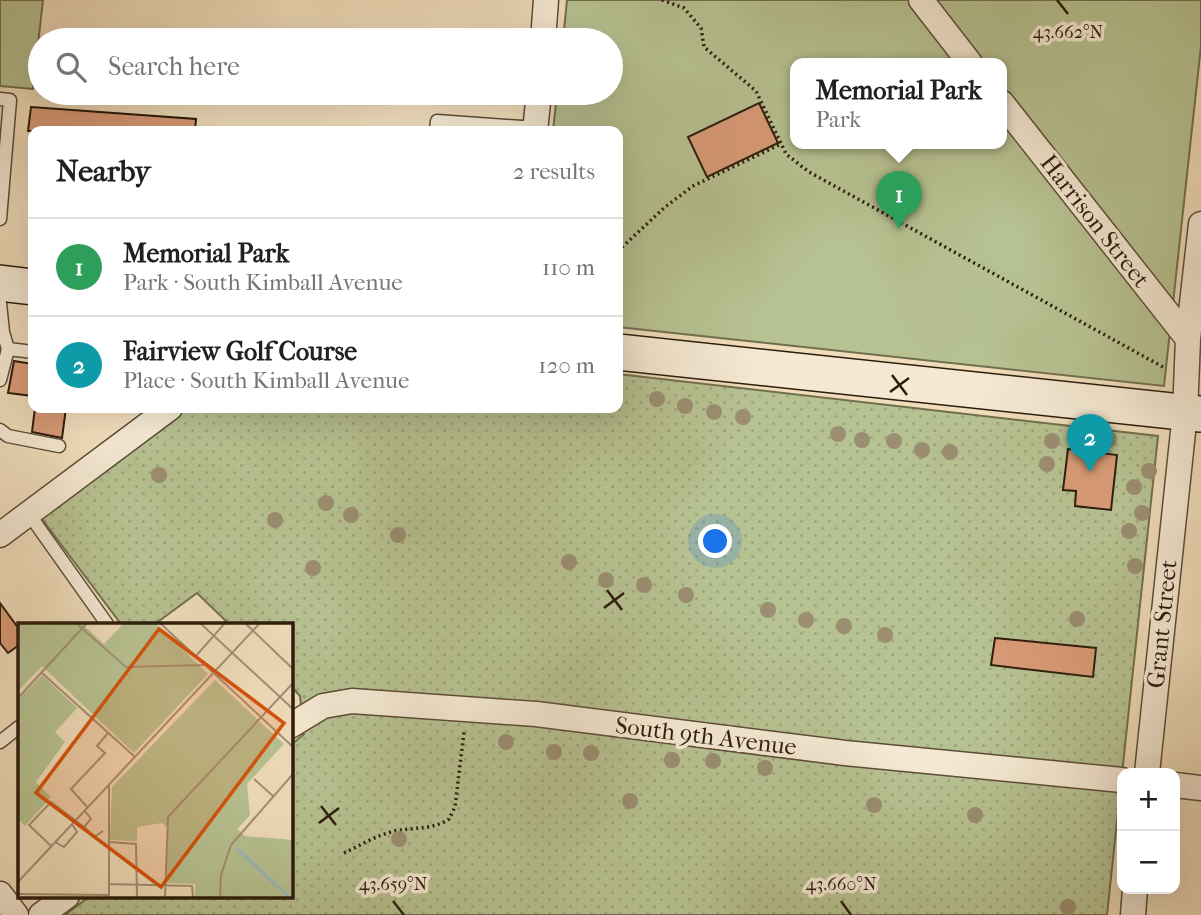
<!DOCTYPE html>
<html lang="en">
<head>
<meta charset="utf-8">
<style>
  :root { --surface:#fff; --page:#f6f6f6; --text:#202124; --muted:#757577; --line:#e0e0e0; --accent:#111827 }
  body { margin:0; font-family:"IM FELL French Canon",serif; background:var(--page); color:var(--text) }
  .controls { position:absolute; right:21px; bottom:21px; display:grid; overflow:hidden; border-radius:14px; box-shadow:0 7px 28px #0002 }
  .controls button { width:63px; height:63px; display:grid; place-items:center; padding:0; border:0; border-bottom:2px solid var(--line); background:var(--surface); color:var(--text); font:35px sans-serif }
  .you { position:absolute; left:716px; top:542px; width:24px; height:24px; margin:-18px; border:5px solid #fff; border-radius:50%; background:#1a73e8; box-shadow:0 0 0 10px #1a73e833 }
  .badge { display:grid; place-items:center; width:46px; height:46px; border-radius:50%; background:var(--accent); color:#fff; font-size:23px; font-weight:700 }
  .pin { position:absolute; translate:-50% -58px; filter:drop-shadow(0 2px 4px #0008) }
  .pin::after { content:''; position:absolute; top:37px; width:24px; height:21px; background:inherit; clip-path:polygon(0 0,100% 0,50% 100%) }
  .popup { position:absolute; left:790px; top:58px; width:217px; height:91px; box-sizing:border-box; display:grid; place-content:center; border-radius:14px; background:var(--surface); filter:drop-shadow(0 2px 5px #0005); font-size:23px; white-space:nowrap; color:var(--muted) }
  .popup b { font-size:26px; color:var(--text) }
  .popup::after { content:''; position:absolute; left:50%; top:100%; margin-left:-14px; border:14px solid transparent; border-top-color:var(--surface) }
  .list { margin:0; padding:0; list-style:none }
  h2 { display:flex; justify-content:space-between; align-items:center; height:91px; margin:0; padding:0 28px; font-size:30px }
  h2 small { font-size:23px; font-weight:400; color:var(--muted) }
  .list li { display:grid; grid-template-columns:46px 1fr auto; gap:21px; align-items:center; box-sizing:border-box; height:98px; padding:0 28px; border-top:2px solid var(--line) }
  .list b { display:block; font-size:26px; white-space:nowrap }
  .list p { margin:0; font-size:23px; white-space:nowrap; color:var(--muted) }
  .list em { font-size:23px; font-style:normal; color:var(--muted) }
  .icon { flex:none; width:38px; height:38px; fill:none; stroke:currentColor; stroke-width:2; stroke-linecap:round; stroke-linejoin:round }
  .map { position:relative; flex:none; width:1201px; height:915px; overflow:hidden }
  .search { position:absolute; background:var(--surface); box-shadow:0 7px 28px #0002; left:28px; top:28px; width:595px; height:77px; display:flex; align-items:center; gap:18px; box-sizing:border-box; padding:0 24px; border-radius:38px; color:var(--muted); font-size:26px }
  .panel { position:absolute; background:var(--surface); box-shadow:0 7px 28px #0002; left:28px; top:126px; width:595px; height:287px; border-radius:14px }
  .map>svg:first-child { display:block }
</style>
</head>
<body>
<div class="map">
<svg width="1201" height="915" viewBox="0 0 1201 915">
  <defs>
    <pattern id="grass-dots" width="8" height="8" patternUnits="userSpaceOnUse" patternTransform="scale(1.75)"><rect width="8" height="8" fill="#b7c292"/><path d="M2 2h.1M6 6h.1" fill="none" stroke="#9ea67d" stroke-width="1.8" stroke-linecap="round"/></pattern>
  </defs>
  <rect width="100%" height="100%" fill="#f0ddbb"/>
  <filter id="stains"><feTurbulence type="fractalNoise" baseFrequency=".00286" numOctaves="4"/><feColorMatrix values="0 0 0 0 .2 0 0 0 0 .09 0 0 0 0 .02 0 0 0 .5 -.17"/></filter>
  <radialGradient id="worn" r=".72"><stop offset=".6" stop-color="#630" stop-opacity="0"/><stop offset="1" stop-color="#630" stop-opacity=".3"/></radialGradient>
  <path fill="url(#grass-dots)" stroke="#726f4f" stroke-width="2" d="M618,374L1158,436L1107,915H65L90,896H290L291,745L304,734L300,696L291,686L290,624H229L197,593L155,624H121L39,515L185,408H618Z"/>
  <path fill="#b7c292" stroke="#726f4f" stroke-width="2" fill-rule="evenodd" d="M0,0H43L33,89L0,86Z
    M567,0H1201V46L1164,386L618,327V131H553L557,93H611V40H563ZM796,63H1002V143H796Z"/>
  <path fill="#da9c78" stroke="#2c1c0c" stroke-width="2" d="M759,103L778,143L707,177L688,137Z
    M31,107L196,119L195,131H28Z
    M14,361L33,364V396L8,393Z
    M35,408H66L62,438L32,432Z
    M1068,449L1117,455L1111,510L1075,506L1076,491L1063,490Z
    M0,603L19,629V645L8,653L0,643Z
    M995,638L1096,648L1093,677L991,665Z"/>
  <g fill="none" stroke-linecap="round" stroke-linejoin="round">
    <defs>
      <path id="lane" d="M0,99L10,100L0,219
        M436,131L437,121L536,128
        M0,303L3,332L8,349L33,352
        M0,380L8,349
        M0,430L8,436L59,446
        M29,514L107,624
        M0,742L19,727"/>
      <path id="street" d="M921,0L970,63
        M543,40L546,0
        M1002,103L1188,339
        M535,131L539,93
        M0,535L170,408
        M290,726L323,706L352,701L536,714L845,753L1122,780
        M1147,773L1185,413L1188,339L1201,224
        M1175,785L1201,788
        M0,894L16,915
        M41,915L67,896
        M1133,915L1135,889"/>
      <path id="secondary" d="M0,283L33,287
        M618,352L1201,414"/>
    </defs>
    <use href="#lane" stroke="#5d4c38" stroke-width="15"/>
    <use href="#street" stroke="#5d4c38" stroke-width="27"/>
    <use href="#secondary" stroke="#2c1c0c" stroke-width="38"/>
    <path stroke="#2c1c0c" stroke-width="3.5" stroke-dasharray="2 3.5" stroke-linecap="butt" d="M662,0L684,8L701,28L704,47L756,91L786,154L809,172L1163,367
      M618,251L665,207L693,186L781,144
      M344,853C361,845 377,835 395,831C414,827 433,830 449,819L455,807L464,732"/>
    <use href="#lane" stroke="#f5e9d3" stroke-width="12"/>
    <use href="#street" stroke="#f5e9d3" stroke-width="24"/>
    <use href="#secondary" stroke="#f5e9d3" stroke-width="35"/>
  </g>
  <g fill="#9b8e71">
    <circle cx="657" cy="399" r="8"/>
    <circle cx="685" cy="406" r="8"/>
    <circle cx="714" cy="412" r="8"/>
    <circle cx="743" cy="417" r="8"/>
    <circle cx="838" cy="434" r="8"/>
    <circle cx="1077" cy="436" r="8"/>
    <circle cx="1109" cy="439" r="8"/>
    <circle cx="862" cy="440" r="8"/>
    <circle cx="894" cy="441" r="8"/>
    <circle cx="1052" cy="441" r="8"/>
    <circle cx="922" cy="450" r="8"/>
    <circle cx="950" cy="452" r="8"/>
    <circle cx="1047" cy="464" r="8"/>
    <circle cx="1149" cy="471" r="8"/>
    <circle cx="159" cy="475" r="8"/>
    <circle cx="1134" cy="487" r="8"/>
    <circle cx="326" cy="503" r="8"/>
    <circle cx="1142" cy="513" r="8"/>
    <circle cx="351" cy="515" r="8"/>
    <circle cx="275" cy="520" r="8"/>
    <circle cx="1129" cy="531" r="8"/>
    <circle cx="398" cy="535" r="8"/>
    <circle cx="569" cy="562" r="8"/>
    <circle cx="1135" cy="566" r="8"/>
    <circle cx="313" cy="568" r="8"/>
    <circle cx="606" cy="580" r="8"/>
    <circle cx="644" cy="585" r="8"/>
    <circle cx="686" cy="595" r="8"/>
    <circle cx="768" cy="610" r="8"/>
    <circle cx="1077" cy="619" r="8"/>
    <circle cx="806" cy="620" r="8"/>
    <circle cx="844" cy="626" r="8"/>
    <circle cx="885" cy="635" r="8"/>
    <circle cx="506" cy="742" r="8"/>
    <circle cx="554" cy="752" r="8"/>
    <circle cx="591" cy="753" r="8"/>
    <circle cx="672" cy="760" r="8"/>
    <circle cx="713" cy="761" r="8"/>
    <circle cx="765" cy="768" r="8"/>
    <circle cx="630" cy="801" r="8"/>
    <circle cx="874" cy="805" r="8"/>
    <circle cx="975" cy="815" r="8"/>
    <circle cx="399" cy="839" r="8"/>
    <circle cx="1068" cy="907" r="8"/>
  </g>
  <path fill="none" stroke="#2c1c0c" stroke-width="2.5" d="M1057,0L1068,14M892,375L907,395M890,392L909,378M607,590L622,610M604,608L624,593M321,806L336,825M319,823L339,808M393,901L404,915M841,901L851,915"/>
  <g text-anchor="middle" dominant-baseline="central" stroke-width="7" stroke-linejoin="round" paint-order="stroke">
    <g font-size="24" fill="#2c1c0c" stroke="#f5e9d3">
      <text transform="translate(1095 221) rotate(52)">Harrison Street</text>
      <text transform="translate(1162 624) rotate(-84)">Grant Street</text>
      <text transform="translate(706 736) rotate(7)">South 9th Avenue</text>
    </g>
  </g>
  <g transform="translate(18 623)">
    <rect width="275" height="275" fill="#f0ddbb"/>
    <path d="M197,57L266,121L229,161L232,192L219,206L227,213L275,217V274H177V261L149,260V204L144,200L119,204V218L92,217L94,164Z" fill="#b7c292"/>
    <path d="M0,0H63L86,21L106,0H137L190,51L116,130L24,43L0,68ZM24,52L59,85L37,109L47,119L18,159L33,174L7,203L0,196V77Z" fill="#b7c292"/>
    <path fill="none" stroke="#9cbab7" stroke-width="3.5" d="M219,226L271,274"/>
    <path fill="none" stroke="#a29075" stroke-width="2" d="M58,0L108,44L186,42M142,0L275,124M182,0L275,86M227,0L275,46M177,34L207,0M24,50L117,134M0,75L69,0M236,156L255,173M70,185L53,166L87,130L79,123L90,110M66,204L76,214L85,208M37,219L46,224L59,209L54,201M91,219L118,221L119,274M33,223L11,202L33,179L66,204L73,196L67,188M0,259L242,0M91,261L174,263L175,274M0,271L91,272M91,274V163M147,274L150,194L275,60M202,274L203,252L213,222L275,151"/>
    <path fill="#d5530c" fill-opacity="0.15" stroke="#d5530c" stroke-width="3.5" d="M141,6L266,100L143,264L18,170Z"/>
    <rect width="275" height="275" fill="none" stroke="#2c1c0c" stroke-width="3.5"/>
  </g>
  <g font-size="18" text-anchor="middle" fill="#2c1c0c" stroke="#f5e9d3" stroke-width="7" stroke-linejoin="round" paint-order="stroke">
    <text x="1068" y="38">43.662°N</text>
    <text x="393" y="890">43.659°N</text>
    <text x="841" y="890">43.660°N</text>
  </g>
  <rect width="100%" height="100%" filter="url(#stains)"/>
  <rect width="100%" height="100%" fill="url(#worn)"/>
</svg>
<div class="controls">
<button>+</button>
<button>−</button>
</div>
<div class="you"></div>
<div class="pin badge" style="left:899px;top:229px;background:#2e9e5b">1</div>
<div class="popup"><b>Memorial Park</b>Park</div>
<div class="pin badge" style="left:1090px;top:472px;background:#0f9aa8">2</div>
<div class="search"><svg class="icon" aria-label="search" viewBox="0 0 24 24"><circle cx="10" cy="10" r="6"/><path d="M15 15l6 6"/></svg>Search here</div>
<section class="panel">
<h2>Nearby<small>2 results</small></h2>
<ul class="list">
<li><span class="badge" style="background:#2e9e5b">1</span><div><b>Memorial Park</b><p>Park · South Kimball Avenue</p></div><em>110 m</em></li>
<li><span class="badge" style="background:#0f9aa8">2</span><div><b>Fairview Golf Course</b><p>Place · South Kimball Avenue</p></div><em>120 m</em></li>
</ul>
</section>
</div>
</body>
</html>
